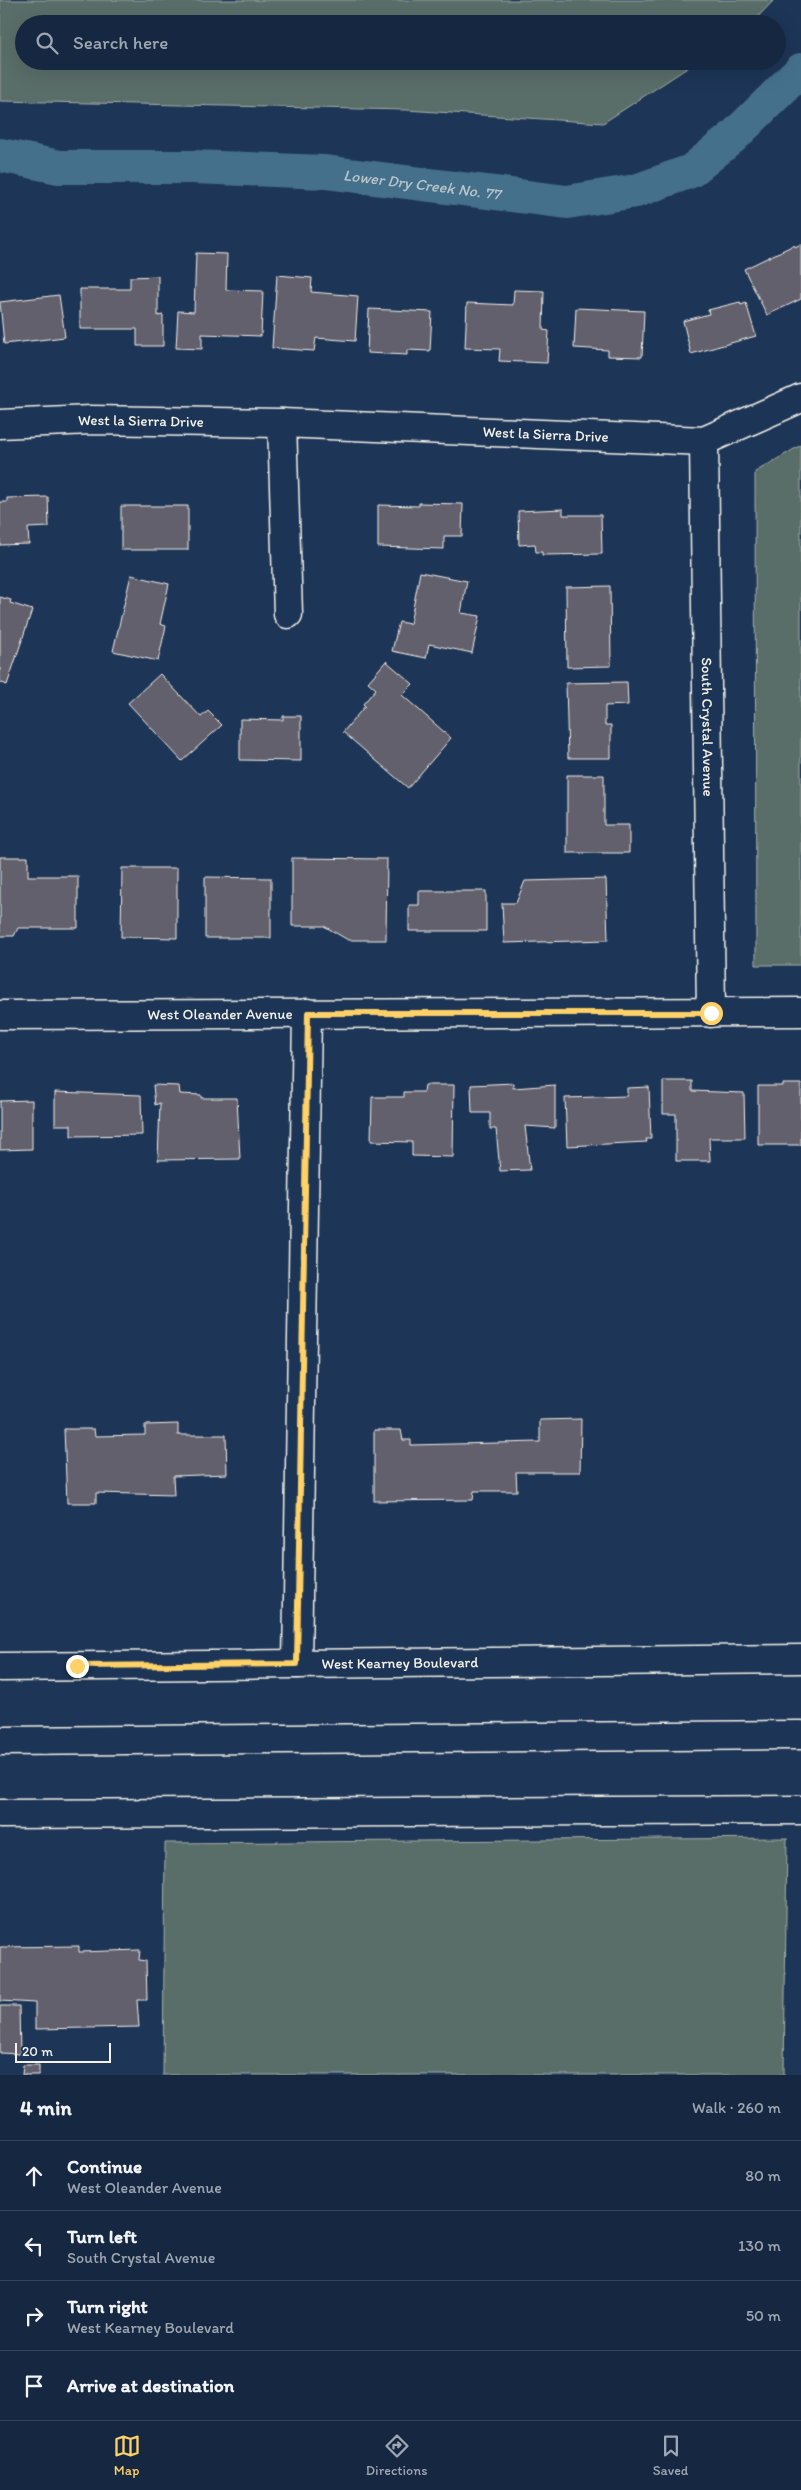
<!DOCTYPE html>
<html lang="en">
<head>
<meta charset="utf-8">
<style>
  :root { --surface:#162841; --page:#23344c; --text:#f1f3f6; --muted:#9ea6b1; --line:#35445a; --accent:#ffd166 }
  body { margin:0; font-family:Itim,sans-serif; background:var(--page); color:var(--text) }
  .scale { position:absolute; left:15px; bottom:12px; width:96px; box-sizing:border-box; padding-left:5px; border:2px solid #f4f1e8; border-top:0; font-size:14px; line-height:18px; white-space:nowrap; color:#f4f1e8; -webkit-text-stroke:4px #1d3557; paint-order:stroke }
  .stop { position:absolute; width:15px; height:15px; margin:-11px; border:4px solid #ffd166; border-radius:50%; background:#fff }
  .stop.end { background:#ffd166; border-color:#fff; box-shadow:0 1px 5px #0008 }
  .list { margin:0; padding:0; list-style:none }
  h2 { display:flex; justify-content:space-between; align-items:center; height:65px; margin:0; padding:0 20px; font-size:21px }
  h2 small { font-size:16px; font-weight:400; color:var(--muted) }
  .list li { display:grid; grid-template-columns:32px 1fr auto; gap:15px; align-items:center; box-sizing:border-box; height:70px; padding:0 20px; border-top:1px solid var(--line) }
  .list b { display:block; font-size:19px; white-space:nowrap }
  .list p { margin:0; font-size:16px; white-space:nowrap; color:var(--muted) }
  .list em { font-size:16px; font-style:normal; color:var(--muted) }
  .icon { flex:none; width:28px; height:28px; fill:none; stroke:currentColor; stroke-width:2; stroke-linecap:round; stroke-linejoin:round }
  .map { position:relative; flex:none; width:801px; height:2075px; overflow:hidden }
  .search { position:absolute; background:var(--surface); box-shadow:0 5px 20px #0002; left:15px; right:15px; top:15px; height:55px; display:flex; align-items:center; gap:12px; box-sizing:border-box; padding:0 18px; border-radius:28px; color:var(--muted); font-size:19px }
  .sheet { height:345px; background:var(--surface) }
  nav { display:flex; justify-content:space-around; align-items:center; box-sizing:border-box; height:70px; border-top:1px solid var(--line); background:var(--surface); font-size:14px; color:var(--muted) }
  nav a { display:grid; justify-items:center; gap:2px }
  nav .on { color:var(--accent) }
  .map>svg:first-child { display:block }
</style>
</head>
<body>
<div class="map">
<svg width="801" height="2075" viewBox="0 0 801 2075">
  <rect width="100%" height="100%" fill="#1d3557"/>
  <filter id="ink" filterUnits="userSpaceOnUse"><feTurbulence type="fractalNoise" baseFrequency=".02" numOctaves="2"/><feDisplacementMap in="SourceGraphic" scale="10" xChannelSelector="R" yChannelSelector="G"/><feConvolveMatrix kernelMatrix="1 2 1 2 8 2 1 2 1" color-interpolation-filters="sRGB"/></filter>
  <g filter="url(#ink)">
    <path fill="#5a6e69" stroke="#a7b0a8" d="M0,0H774L751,24H24V61H698L603,123L406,110L0,101Z
      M801,445V965H756L755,472Z
      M787,1838L784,2075H163L165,1843Z"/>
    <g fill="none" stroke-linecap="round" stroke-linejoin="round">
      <path stroke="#456f8c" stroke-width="34" id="s1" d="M0,155L59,167H192L325,172L567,202L636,191L691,171L733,137L801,70"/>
    </g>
    <path fill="#63606e" stroke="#f4f1e8" d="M801,244V299L767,315L744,269L794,245L795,247Z
      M196,253L227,254L226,290L263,291L261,336L202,334V349L176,348L178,311L194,312Z
      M277,275L312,278L311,292L358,296L355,341L316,338L314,351L272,348Z
      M158,276V316L163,315V346H137V329H80V289H130V277Z
      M514,290L544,291L543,330L549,331L547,363L499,361L500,349L465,348L467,303L513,305Z
      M59,295L65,337L4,344L0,302Z
      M740,302L741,305L746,303L756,336L691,354L683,321L709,314L708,310Z
      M576,308L644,311L642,357L608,356V350L574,348Z
      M369,309L432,312L430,351L407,350V355L367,353Z
      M48,497L49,527L28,528L29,544L0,545V502H7V498Z
      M419,503L463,504L462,536H444V549L378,547V505L419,506Z
      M121,506H188V550H121Z
      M563,509V515H601L602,554L542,555V552H536L535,544L519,545L518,511Z
      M420,572L467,581L461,613L480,616L472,653L429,644L426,658L392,651L399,622L410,624Z
      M131,575L169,584L160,624L166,626L158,661L113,651Z
      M610,586L611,666L567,667L566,587Z
      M0,597L11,600L10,603L32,610L7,685L0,682Z
      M386,661L413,684L402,695L451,738L408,788L343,732L365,706L363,704L376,689L368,682Z
      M160,674L201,717L208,711L222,725L182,761L128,703Z
      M627,682L628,705L605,706V725H611V758H568L566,683Z
      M283,716H301V761L240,760V719L283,720Z
      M567,775H604V825H629V853H567Z
      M0,857H28V876H78V928H18L14,936H0Z
      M292,858L387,859L386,940H348L324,926H292Z
      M122,868H177V938L121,937Z
      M205,877L271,878V938H205Z
      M606,879L608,940L504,943L502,903H516L525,881Z
      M419,891H486V931H409V905H419Z
      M663,1081H692V1091L744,1093L745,1138H709L710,1161H676V1114H663Z
      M513,1083V1088L555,1085V1128L525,1126L530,1170L500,1171L496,1129H490V1113H472L471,1085Z
      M783,1084H801V1145H758V1086H783Z
      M153,1085L179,1086L180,1094L201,1095V1098H237L240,1159L158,1160L160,1103L155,1105Z
      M425,1085H454L453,1157L412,1156V1142L371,1141L372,1097H404V1092H424Z
      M649,1087L651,1139H646L647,1142L567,1146L565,1098L627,1096V1088Z
      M55,1092L141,1095L142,1135L71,1136V1125H55Z
      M32,1100V1149L0,1150V1101Z
      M581,1419L580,1472H516L517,1491H474L473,1500L374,1501V1430H401L403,1440H411V1445L540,1442V1420Z
      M178,1424V1435H226L227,1474L173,1476L174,1495L96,1493V1503H67L64,1429H94L95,1436L145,1435V1425Z
      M79,1946V1952L140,1950L139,1960L146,1961L147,2000H137L139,2027L35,2029V2003L0,2001V1947Z
      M0,2006H19L20,2054L0,2053Z
      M23,2065H39V2075H22Z"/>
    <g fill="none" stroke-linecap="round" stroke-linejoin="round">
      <defs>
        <g id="minor">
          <path d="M282,423L288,614"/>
          <path id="s2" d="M0,424L91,420L282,423L704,441L801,398"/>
          <path id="s3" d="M704,441L711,1013"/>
          <path id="s4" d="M0,1015L801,1012"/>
          <path d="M297,1664L307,1013"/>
          <path id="s5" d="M0,1667L801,1659"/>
          <path d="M0,1814L801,1810"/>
        </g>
        <path id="secondary" d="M0,1741L801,1735"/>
      </defs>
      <use href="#minor" stroke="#f4f1e8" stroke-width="31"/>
      <use href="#secondary" stroke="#f4f1e8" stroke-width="31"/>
      <use href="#minor" stroke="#1d3557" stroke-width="28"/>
      <use href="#secondary" stroke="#1d3557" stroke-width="28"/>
    </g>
  </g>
  <g fill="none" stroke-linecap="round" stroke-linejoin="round" filter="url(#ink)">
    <path stroke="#ffd166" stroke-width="6" d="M77,1666L297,1664L308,1013H711"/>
  </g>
  <g text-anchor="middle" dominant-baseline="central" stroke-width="4" stroke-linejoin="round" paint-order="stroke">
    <g font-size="15" fill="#f4f1e8" stroke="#1d3557">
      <text stroke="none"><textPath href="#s2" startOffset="141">West la Sierra Drive</textPath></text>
      <text stroke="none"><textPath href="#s2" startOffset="546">West la Sierra Drive</textPath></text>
      <text stroke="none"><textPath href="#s3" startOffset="286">South Crystal Avenue</textPath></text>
      <text stroke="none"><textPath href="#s4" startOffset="220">West Oleander Avenue</textPath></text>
      <text stroke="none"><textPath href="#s5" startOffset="400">West Kearney Boulevard</textPath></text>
    </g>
    <g font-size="16" font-style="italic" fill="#b7c4c8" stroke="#1d3557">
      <text stroke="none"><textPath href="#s1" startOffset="424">Lower Dry Creek No. 77</textPath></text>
    </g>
  </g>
</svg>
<div class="scale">20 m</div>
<div class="stop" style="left:711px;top:1013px"></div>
<div class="stop end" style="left:77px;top:1666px"></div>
<div class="search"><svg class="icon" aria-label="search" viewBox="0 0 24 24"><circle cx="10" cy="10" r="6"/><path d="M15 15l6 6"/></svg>Search here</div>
</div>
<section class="sheet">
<h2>4 min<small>Walk · 260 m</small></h2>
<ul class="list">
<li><svg class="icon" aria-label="ahead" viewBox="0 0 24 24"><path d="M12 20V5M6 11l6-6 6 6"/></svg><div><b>Continue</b><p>West Oleander Avenue</p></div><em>80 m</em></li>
<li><svg class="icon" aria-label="left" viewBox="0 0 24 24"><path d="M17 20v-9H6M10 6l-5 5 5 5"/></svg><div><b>Turn left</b><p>South Crystal Avenue</p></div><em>130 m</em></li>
<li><svg class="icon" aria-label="right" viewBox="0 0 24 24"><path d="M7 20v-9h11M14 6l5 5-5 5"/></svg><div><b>Turn right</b><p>West Kearney Boulevard</p></div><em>50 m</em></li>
<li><svg class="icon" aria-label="arrive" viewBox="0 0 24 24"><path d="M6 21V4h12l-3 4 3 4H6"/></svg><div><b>Arrive at destination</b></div></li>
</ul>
</section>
<nav>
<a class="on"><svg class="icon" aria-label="map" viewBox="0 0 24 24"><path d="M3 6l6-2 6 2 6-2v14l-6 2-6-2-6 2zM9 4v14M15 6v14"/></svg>Map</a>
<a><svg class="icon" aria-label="directions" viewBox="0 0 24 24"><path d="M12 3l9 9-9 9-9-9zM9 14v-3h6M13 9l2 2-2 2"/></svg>Directions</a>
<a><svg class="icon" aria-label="saved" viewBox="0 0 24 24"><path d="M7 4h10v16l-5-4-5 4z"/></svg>Saved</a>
</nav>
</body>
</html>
